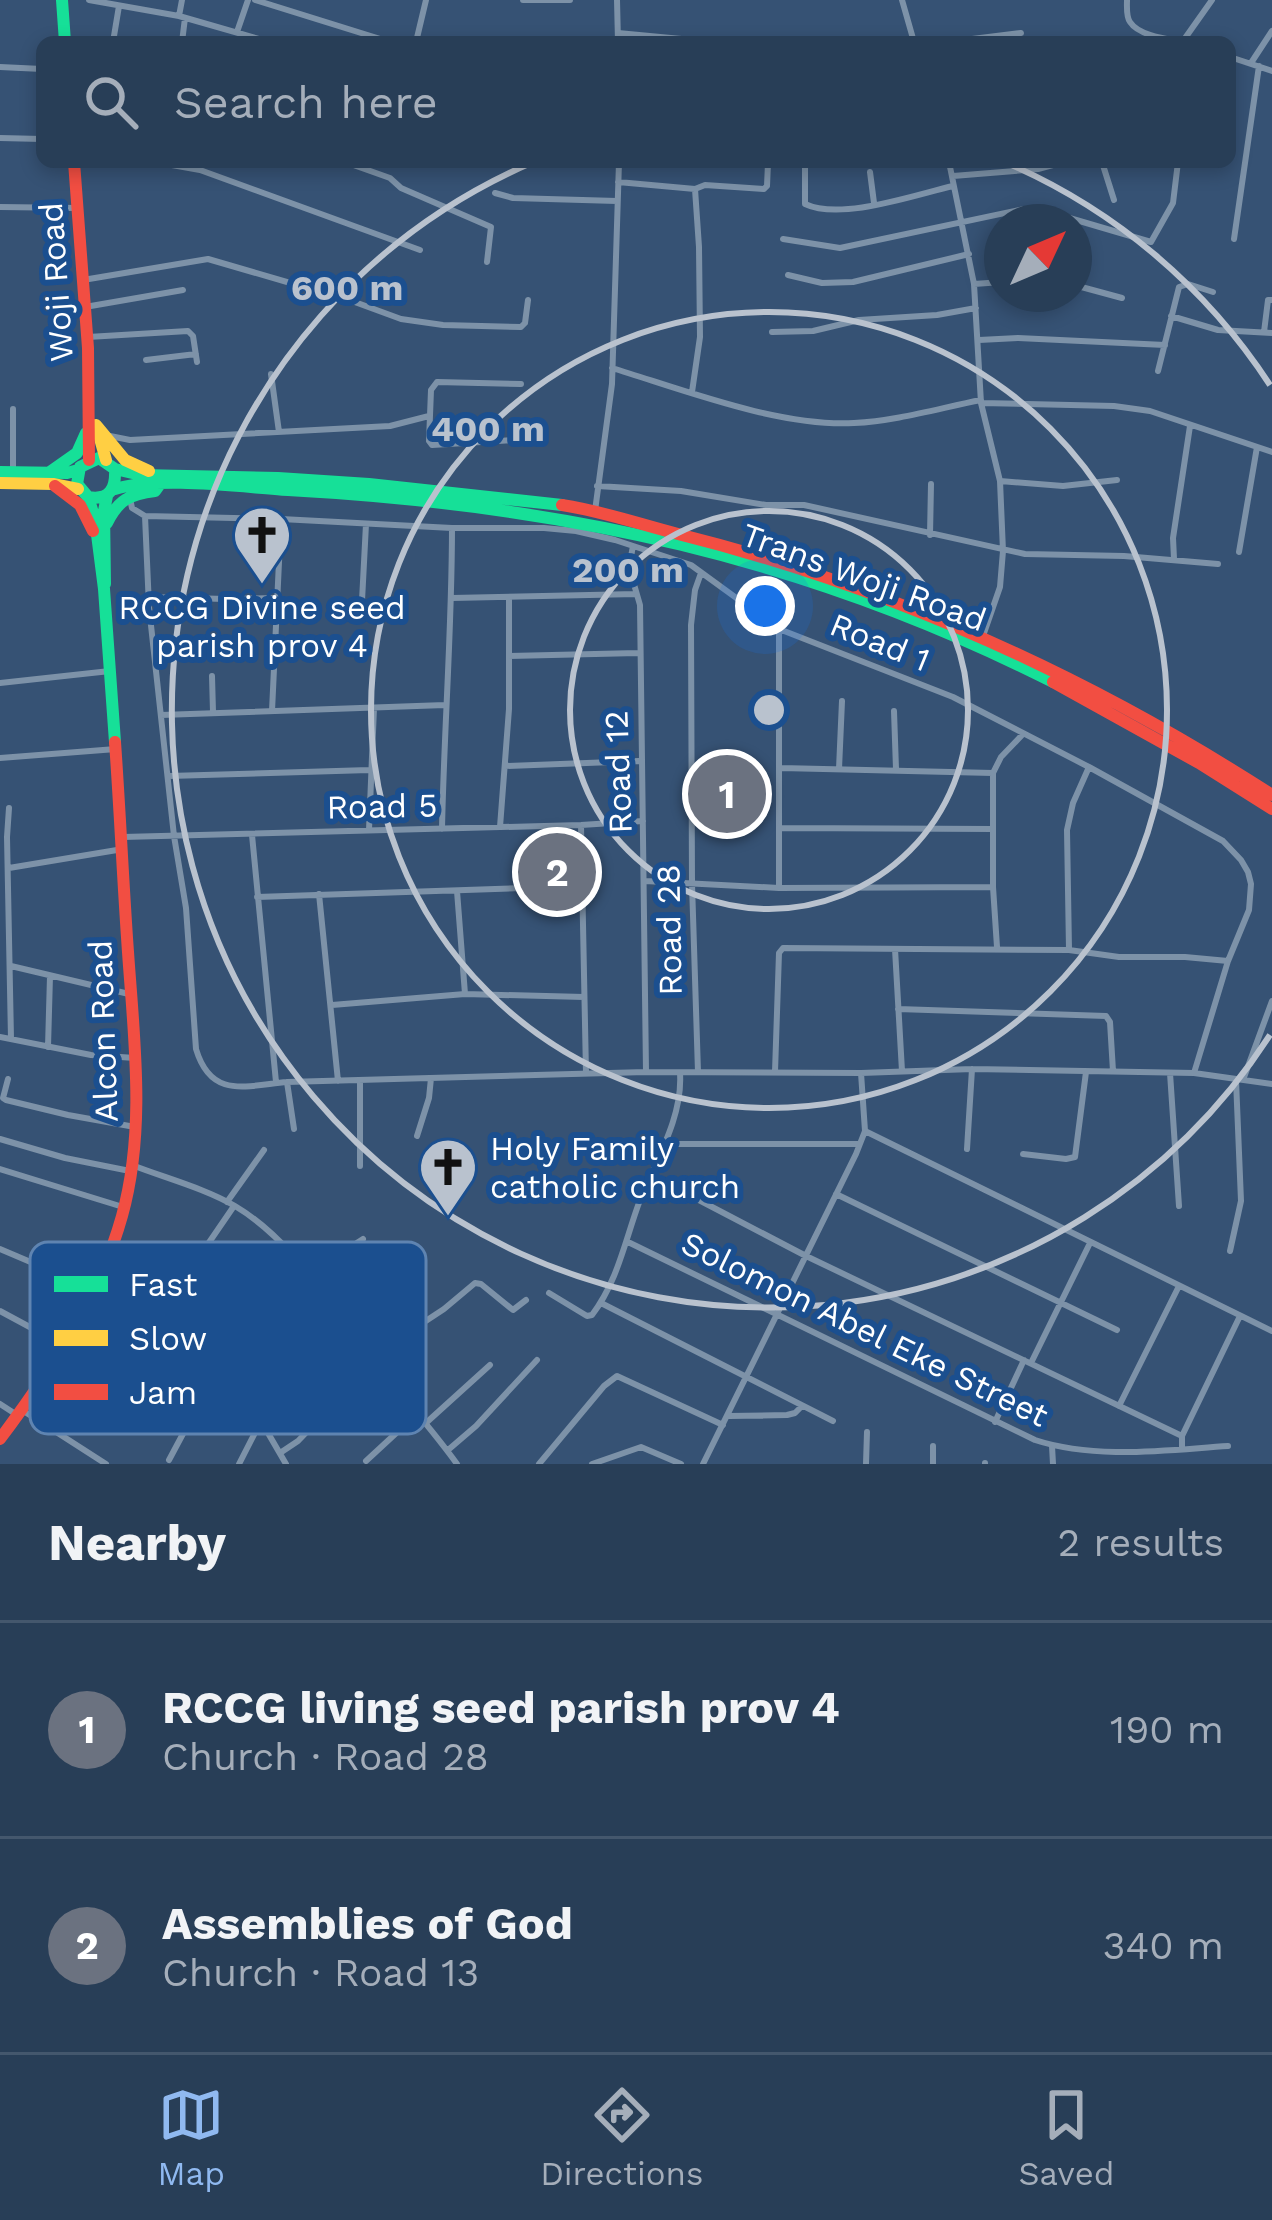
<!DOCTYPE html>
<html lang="en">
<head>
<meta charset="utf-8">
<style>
  :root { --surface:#283e57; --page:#344961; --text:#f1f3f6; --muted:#a5aeba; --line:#44576d; --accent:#90b9f0 }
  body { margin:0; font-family:"Work Sans",sans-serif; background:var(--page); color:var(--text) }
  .compass { position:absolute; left:984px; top:204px; width:108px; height:108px; border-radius:50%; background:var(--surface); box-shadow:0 6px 18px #0003; rotate:46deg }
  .you { position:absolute; left:765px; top:606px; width:42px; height:42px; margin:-30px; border:9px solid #fff; border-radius:50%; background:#1a73e8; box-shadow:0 0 0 18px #1a73e833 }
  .badge { display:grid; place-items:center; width:78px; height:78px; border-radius:50%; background:var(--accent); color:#fff; font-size:39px; font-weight:700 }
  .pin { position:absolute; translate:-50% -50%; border:6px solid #fff; box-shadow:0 3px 12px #0006 }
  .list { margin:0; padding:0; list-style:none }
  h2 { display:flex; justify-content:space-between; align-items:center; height:156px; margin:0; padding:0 48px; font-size:51px }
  h2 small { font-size:39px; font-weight:400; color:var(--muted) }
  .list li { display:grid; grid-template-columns:78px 1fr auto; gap:36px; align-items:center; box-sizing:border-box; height:216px; padding:0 48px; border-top:3px solid var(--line) }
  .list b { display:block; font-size:45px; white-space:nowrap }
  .list p { margin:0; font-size:39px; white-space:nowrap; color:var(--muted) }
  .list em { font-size:39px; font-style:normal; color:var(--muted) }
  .icon { flex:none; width:66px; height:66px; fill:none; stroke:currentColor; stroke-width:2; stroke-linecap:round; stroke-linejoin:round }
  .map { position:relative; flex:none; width:1272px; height:1464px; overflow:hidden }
  .search { position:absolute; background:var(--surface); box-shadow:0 6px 18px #0003; left:36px; right:36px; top:36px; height:132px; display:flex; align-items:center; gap:30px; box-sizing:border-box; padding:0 42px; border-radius:18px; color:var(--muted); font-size:45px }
  .sheet { height:588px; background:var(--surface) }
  nav { display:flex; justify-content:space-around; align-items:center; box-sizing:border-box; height:168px; border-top:3px solid var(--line); background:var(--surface); font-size:33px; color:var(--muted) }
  nav a { display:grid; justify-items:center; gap:6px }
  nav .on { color:var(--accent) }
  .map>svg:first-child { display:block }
</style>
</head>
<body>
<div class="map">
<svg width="1272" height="1464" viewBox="0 0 1272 1464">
  <rect width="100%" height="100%" fill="#365274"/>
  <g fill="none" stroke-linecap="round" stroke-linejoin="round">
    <path stroke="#7d92a8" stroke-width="6" d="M89,0L179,16L269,42
      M255,0L390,42
      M523,0H570
      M617,0L618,42
      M902,0L914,42
      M1127,0C1127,6 1126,17 1130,22C1139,36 1168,39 1183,42
      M179,16L182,0
      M237,32L248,0
      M618,33L713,42
      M1183,41L1212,0
      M113,42L119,6
      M182,42L185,18
      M416,42L426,0
      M948,42L1021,33
      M1230,57L1272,71
      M1251,63L1272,31
      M0,67L42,69
      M0,138L42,139
      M155,162L200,170L420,250
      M345,162L390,178L401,188L491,227L487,262
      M805,162V204C841,221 914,195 953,186
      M949,162L974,284L981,403L1000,481L1003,551L1000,587L983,636
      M1102,162L1114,200
      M870,172L874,203
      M953,176L1038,169L1064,162
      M618,182L695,189L705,185L764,189L767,186L768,163
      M495,193L513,198L617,201
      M0,207L78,208
      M783,239L840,248L1024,209L1066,217L1151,242L1173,203L1178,162
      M1234,239L1259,66
      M788,275L822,283L853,282L969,254
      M83,280L208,259L352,301L401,319L443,325L521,327L525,323L528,300
      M974,284L1002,282
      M1074,285L1122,298
      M85,307L183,290
      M1171,316L1218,330L1272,333
      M772,332L813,331L859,320L937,315L976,308
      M1264,332L1268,300H1272
      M88,337L188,331L193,336L197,362
      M979,340L1018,338L1165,345
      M146,360L196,354
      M612,368C684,390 779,427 854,423C896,421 940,408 981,400
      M1158,371L1179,287L1188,284L1213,292
      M271,374L279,432
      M692,392L700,337L699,247L695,189
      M981,403L1114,406L1150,411L1272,452
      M105,435L130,440L390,426L429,416
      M513,440L432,445L429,441L431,390L437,382L521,384
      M13,472V409
      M1000,481L1063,486L1117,480
      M597,486L681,491L766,505H804L1025,554L1124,556L1218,564
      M129,494L132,508L145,516L281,519L452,528H544L576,531L615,540L691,565L779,629L953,697L1089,767L1223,841L1241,860L1248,872L1251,884L1249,910L1228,961L1194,1073
      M595,511L612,384L619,162
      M145,516L149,607L174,836L186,908L196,1049C211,1099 245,1086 287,1082L646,1072L861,1073L972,1069L1194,1073L1272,1084
      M930,535L931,484
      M633,546L629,567L640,605L646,1072
      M1239,552L1257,447
      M1174,559L1173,538L1190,426
      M148,597L226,599L276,598
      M452,598L636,594
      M361,620L366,524
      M509,656L638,653
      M212,676L213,712
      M0,683L110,671
      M272,711L281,519
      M894,711L896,769
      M161,715L445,705
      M0,758L116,749
      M505,766L639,761
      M781,768L993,773
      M839,769L842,701
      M169,776L369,770
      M9,808L7,837L11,1039
      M581,825L586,1073
      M500,827L509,709V599
      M781,828L993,829
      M442,829C444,729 452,629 452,528
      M369,830L374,708
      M252,835L276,1082
      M123,837L581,825L643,821
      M9,868L123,849
      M645,881L779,888L993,887
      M779,888V629
      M457,891L465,994
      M319,894L338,1081
      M257,897L582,886
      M997,947L993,887V773L1001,757L1023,734
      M895,949L902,1071
      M1069,950L1067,830L1073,803L1089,767
      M11,966L129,994
      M332,1005L465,994L584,997
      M898,1009L1106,1016L1110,1022L1113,1071
      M0,1037L91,1055L135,1058
      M48,1047L50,976
      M698,1072L692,884L691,625L695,590L701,573
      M775,1072L779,953L783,948L1069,950L1119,957H1185L1228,961
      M1170,1073L1179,1206
      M8,1079L3,1098L6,1100L68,1115L135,1127
      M360,1080V1166
      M1243,1080L1272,1001
      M287,1082L294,1129
      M865,1131L1272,1331
      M417,1136L429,1098L431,1078
      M0,1139L65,1158L130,1171
      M663,1144H858
      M967,1149L972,1069
      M1023,1154L1066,1159L1075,1157L1086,1072
      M132,1165C165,1178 204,1188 235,1206C297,1243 331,1309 376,1364C403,1397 432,1429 457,1464
      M0,1169L123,1207
      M651,1175L806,1256L1182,1436
      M836,1194L1117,1330
      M227,1202L264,1150
      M628,1242L1035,1440C1096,1460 1166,1450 1228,1446
      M0,1249L94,1289L190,1338L261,1421L286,1464
      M1230,1251L1241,1201L1236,1080
      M309,1274L363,1239
      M186,1276L234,1206
      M549,1293L587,1316L592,1315C618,1281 625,1240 640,1200C656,1160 683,1117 680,1073
      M330,1303L412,1253
      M601,1303L833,1421
      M0,1311L65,1346
      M197,1345L289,1250
      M371,1357L444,1309L475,1283L481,1284L513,1310L526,1300
      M1031,1363L1090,1243
      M242,1398L266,1379L333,1308
      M0,1404L17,1415
      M1119,1406L1179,1286
      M22,1410L106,1464
      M729,1416L787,1415L795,1413L802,1406
      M427,1422L490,1365
      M995,1422L1024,1360
      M1052,1446L1053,1464
      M1182,1449V1436L1240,1316
      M448,1450L476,1426L537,1360
      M280,1453L298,1441L374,1362
      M169,1460L217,1370
      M366,1461L419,1412
      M985,1463V1464
      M239,1464L261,1421
      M539,1464L604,1386L617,1376L723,1425
      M592,1464L641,1447L681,1464
      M703,1464L856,1154L865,1131L861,1073
      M866,1464L867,1432
      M933,1464V1446"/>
    <path stroke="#16e098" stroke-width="12" d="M62,0L65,42
      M115,469C116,488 110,501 88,497L77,484L80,467L99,458L115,469L141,475L278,478L369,484L562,505
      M0,472L67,473L78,470
      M50,472L77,453L86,433
      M115,489C159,476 240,487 288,490C563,505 806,557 1053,682
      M88,497L95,519L104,589L115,742
      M107,523C118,500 130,494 155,491L160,484
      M105,584L104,511L107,496"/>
    <path stroke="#ffcf43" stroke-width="12" d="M96,425L125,460L149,471
      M97,428L106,460
      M0,483L53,484L78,489"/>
    <path stroke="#f24e42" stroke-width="12" d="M74,162L88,348L89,460
      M55,486L80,505L93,531
      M562,505C602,511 639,524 678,534C891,587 1088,676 1272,795
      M1053,682L1199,763L1272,809
      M0,1439C51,1371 99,1298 122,1216C146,1130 134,1039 128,952C123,882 120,812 115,742"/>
  </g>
  <g fill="none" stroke="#b9c2ce" stroke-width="6">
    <circle cx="769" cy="710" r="199"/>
    <circle cx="769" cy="710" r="398"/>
    <path d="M1270 1035A597 597 0 1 1 531 163M1007 163A597 597 0 0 1 1270 385"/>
  </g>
  <defs>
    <symbol id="church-pin" viewBox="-11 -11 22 30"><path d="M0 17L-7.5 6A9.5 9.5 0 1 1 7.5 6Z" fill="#b9c2ce" stroke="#1b4f8f"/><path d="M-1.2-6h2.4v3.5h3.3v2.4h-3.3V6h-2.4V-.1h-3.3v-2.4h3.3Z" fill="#111"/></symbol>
  </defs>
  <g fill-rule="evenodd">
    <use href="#church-pin" x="229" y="502" width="66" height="90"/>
    <use href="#church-pin" x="415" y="1134" width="66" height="90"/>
  </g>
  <g text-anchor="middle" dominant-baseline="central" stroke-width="12" stroke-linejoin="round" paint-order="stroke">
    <g font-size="33" fill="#fff" stroke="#1b4f8f">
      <text transform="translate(56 282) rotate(-94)">Woji Road</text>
      <text transform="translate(864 577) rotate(20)">Trans Woji Road</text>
      <text transform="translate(880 642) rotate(22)">Road 1</text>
      <text transform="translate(618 772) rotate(-92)">Road 12</text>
      <text transform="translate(382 806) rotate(-1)">Road 5</text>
      <text transform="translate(669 930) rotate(-91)">Road 28</text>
      <text transform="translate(103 1031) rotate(-92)">Alcon Road</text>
      <text transform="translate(865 1329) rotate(26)">Solomon Abel Eke Street</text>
    </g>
    <g font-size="33" fill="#fff" stroke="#1b4f8f">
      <text x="262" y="607">RCCG Divine seed<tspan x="262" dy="38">parish prov 4</tspan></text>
      <text x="490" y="1148" text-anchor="start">Holy Family<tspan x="490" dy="38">catholic church</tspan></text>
    </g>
  </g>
  <rect x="30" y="1242" width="396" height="192" rx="18" fill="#1b4f8f" stroke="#5f84b1" stroke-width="3"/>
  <rect x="54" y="1276" width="54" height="16" fill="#16e098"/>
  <rect x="54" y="1330" width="54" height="16" fill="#ffcf43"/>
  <rect x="54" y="1384" width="54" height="16" fill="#f24e42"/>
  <g font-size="33" fill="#fff">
    <text x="129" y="1296">Fast</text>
    <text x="129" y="1350">Slow</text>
    <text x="129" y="1404">Jam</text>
  </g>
  <circle cx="769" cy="710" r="18" fill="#b9c2ce" stroke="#1b4f8f" stroke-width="6"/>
  <g font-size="36" text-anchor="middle" font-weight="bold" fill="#b9c2ce" stroke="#1b4f8f" stroke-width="12" stroke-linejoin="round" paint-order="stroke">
    <text x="347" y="300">600 m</text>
    <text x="488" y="441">400 m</text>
    <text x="628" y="582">200 m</text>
  </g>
</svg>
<svg class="compass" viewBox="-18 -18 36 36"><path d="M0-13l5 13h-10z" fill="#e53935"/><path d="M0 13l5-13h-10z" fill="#a5aeba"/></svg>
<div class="you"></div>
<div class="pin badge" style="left:727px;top:794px;background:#6b7280">1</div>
<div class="pin badge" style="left:557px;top:872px;background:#6b7280">2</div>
<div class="search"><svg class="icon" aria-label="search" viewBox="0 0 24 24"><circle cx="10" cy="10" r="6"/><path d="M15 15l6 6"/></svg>Search here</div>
</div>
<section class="sheet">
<h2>Nearby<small>2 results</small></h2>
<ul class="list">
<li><span class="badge" style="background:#6b7280">1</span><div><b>RCCG living seed parish prov 4</b><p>Church · Road 28</p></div><em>190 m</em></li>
<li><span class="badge" style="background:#6b7280">2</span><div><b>Assemblies of God</b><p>Church · Road 13</p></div><em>340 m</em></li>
</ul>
</section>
<nav>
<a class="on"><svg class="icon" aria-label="map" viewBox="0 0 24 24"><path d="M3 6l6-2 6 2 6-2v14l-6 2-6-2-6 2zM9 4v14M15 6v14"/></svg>Map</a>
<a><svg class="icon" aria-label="directions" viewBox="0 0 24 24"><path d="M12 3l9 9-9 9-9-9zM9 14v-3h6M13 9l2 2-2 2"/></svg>Directions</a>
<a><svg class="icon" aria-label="saved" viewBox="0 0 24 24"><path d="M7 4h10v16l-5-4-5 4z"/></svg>Saved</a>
</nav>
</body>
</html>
